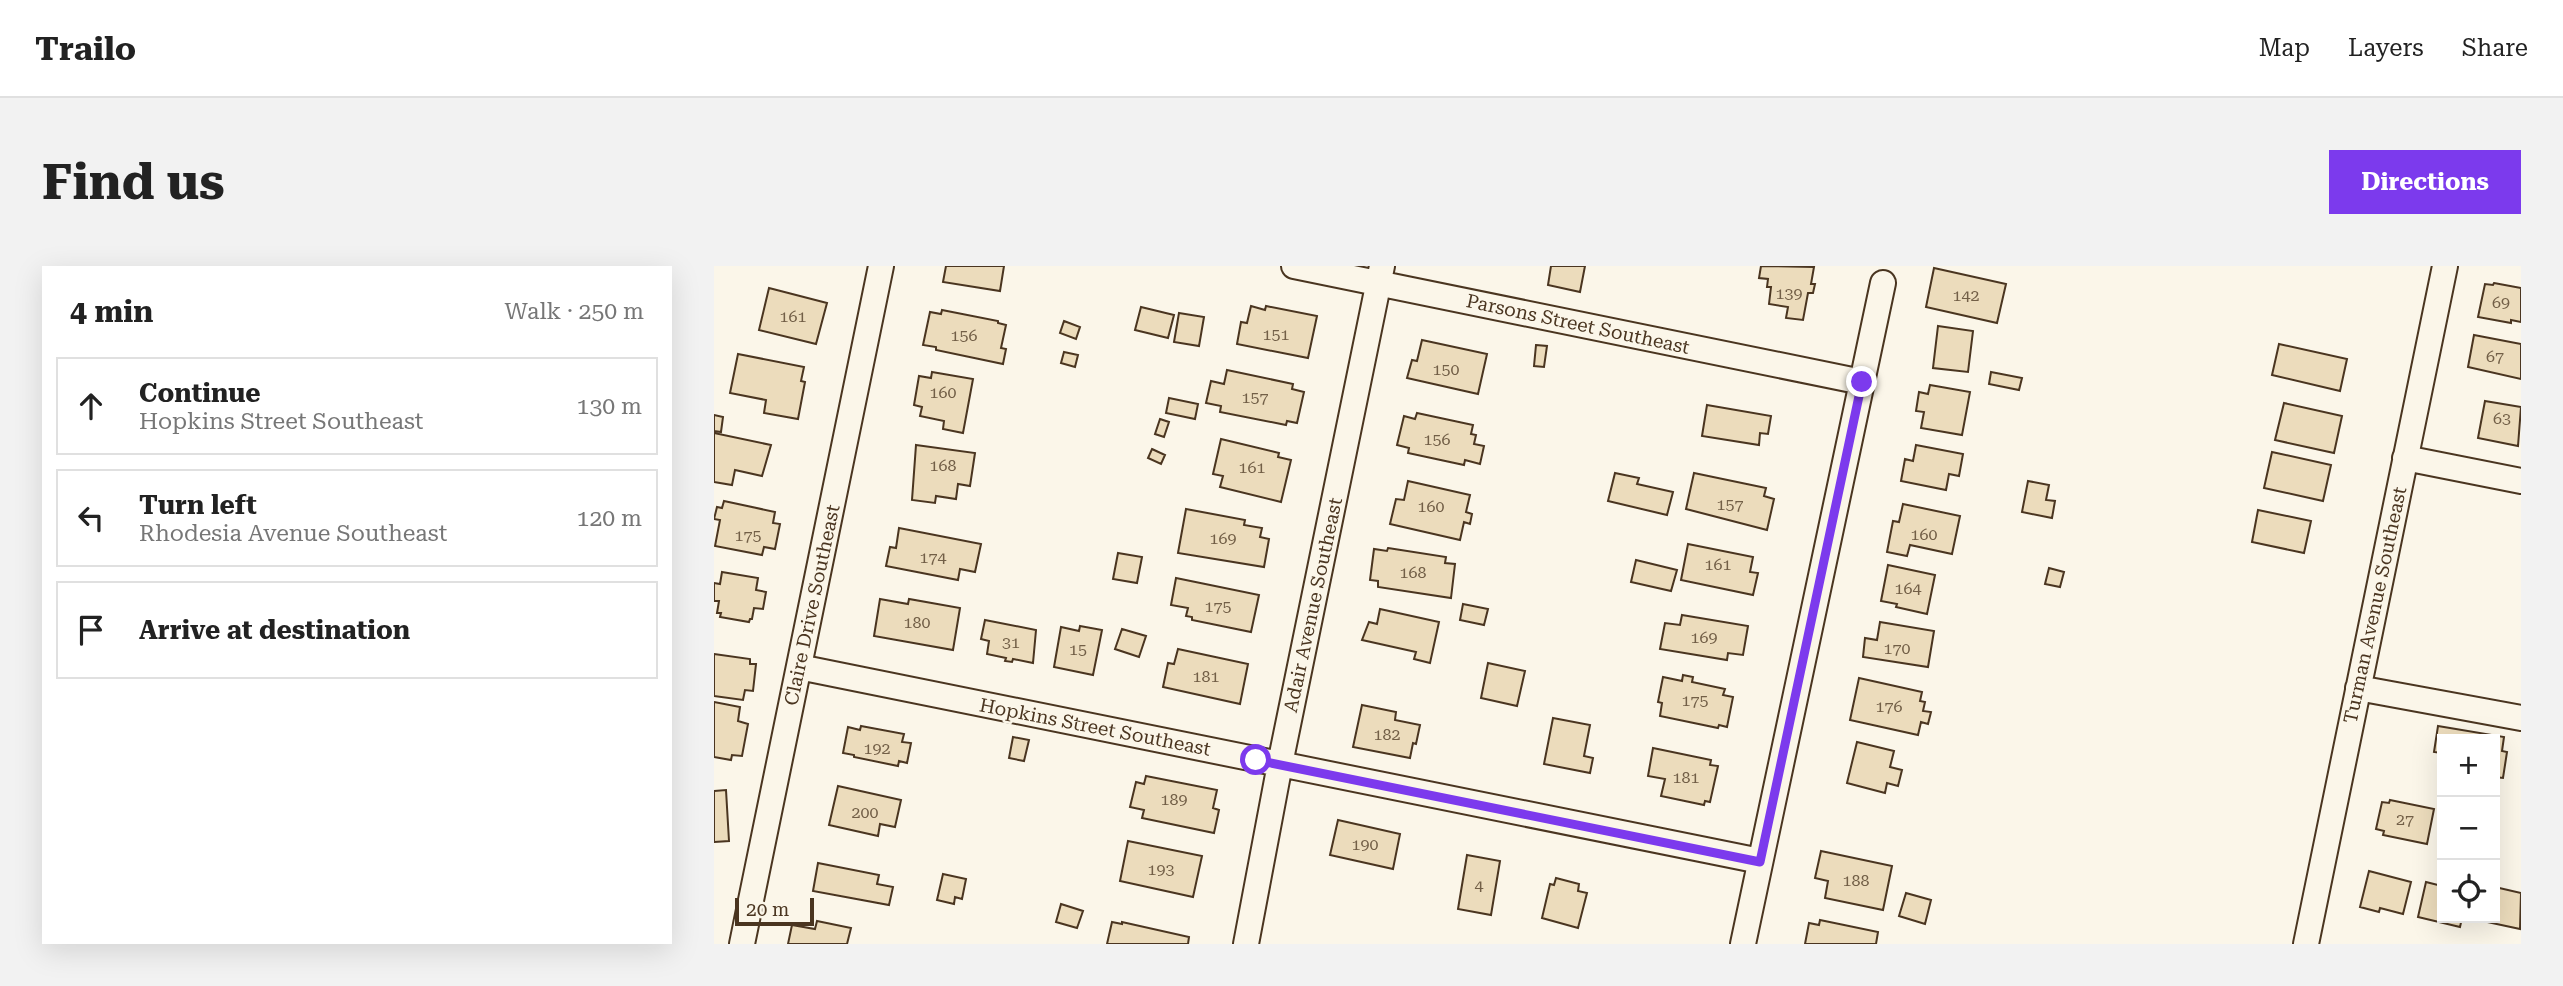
<!DOCTYPE html>
<html lang="en">
<head>
<meta charset="utf-8">
<style>
  :root { --surface:#fff; --page:#f2f2f2; --text:#222; --muted:#767676; --line:#e0e0e0; --accent:#7c3aed }
  body { margin:0; font-family:"Roboto Serif",serif; background:var(--page); color:var(--text) }
  .controls { position:absolute; right:21px; bottom:21px; display:grid; overflow:hidden; border-radius:0px; box-shadow:0 7px 28px #0002 }
  .controls button { width:63px; height:63px; display:grid; place-items:center; padding:0; border:0; border-bottom:2px solid var(--line); background:var(--surface); color:var(--text); font:35px sans-serif }
  .scale { position:absolute; left:21px; bottom:18px; width:79px; box-sizing:border-box; padding-left:7px; border:4px solid #4a3520; border-top:0; font-size:19px; line-height:24px; white-space:nowrap; color:#4a3520; -webkit-text-stroke:5px #fbf6e9; paint-order:stroke }
  .stop { position:absolute; width:21px; height:21px; margin:-16px; border:5px solid #7c3aed; border-radius:50%; background:#fff }
  .stop.end { background:#7c3aed; border-color:#fff; box-shadow:0 2px 7px #0008 }
  .list { margin:0; padding:0; list-style:none }
  h2 { display:flex; justify-content:space-between; align-items:center; height:91px; margin:0; padding:0 28px; font-size:30px }
  h2 small { font-size:23px; font-weight:400; color:var(--muted) }
  .list li { display:grid; grid-template-columns:46px 1fr auto; gap:21px; align-items:center; box-sizing:border-box; height:98px; margin:0 14px 14px; padding:0 14px; border:2px solid var(--line); border-radius:0px }
  .list b { display:block; font-size:26px; white-space:nowrap }
  .list p { margin:0; font-size:23px; white-space:nowrap; color:var(--muted) }
  .list em { font-size:23px; font-style:normal; color:var(--muted) }
  .icon { flex:none; width:38px; height:38px; fill:none; stroke:currentColor; stroke-width:2; stroke-linecap:round; stroke-linejoin:round }
  .map { position:relative; flex:none; width:1807px; height:678px; overflow:hidden; border-radius:0px }
  header { display:flex; align-items:center; gap:42px; box-sizing:border-box; height:98px; padding:0 35px; background:var(--surface); border-bottom:2px solid var(--line) }
  header strong { font-size:33px }
  nav { display:flex; gap:38px; margin-inline-start:auto; font-size:24px }
  .intro { display:flex; align-items:center; justify-content:space-between; box-sizing:border-box; height:168px; padding:0 42px }
  h1 { margin:0; font-size:49px }
  .button { padding:18px 32px; border-radius:0px; background:var(--accent); color:#fff; font-size:24px; font-weight:700 }
  main { display:flex; gap:42px; padding:0 42px }
  aside { flex:1; background:var(--surface); border-radius:0px; box-shadow:0 7px 28px #0002 }
  .map>svg:first-child { display:block }
</style>
</head>
<body>
<header>
<strong>Trailo</strong>
<nav><a>Map</a><a>Layers</a><a>Share</a></nav>
</header>
<div class="intro"><h1>Find us</h1><a class="button">Directions</a></div>
<main>
<aside>
<h2>4 min<small>Walk · 250 m</small></h2>
<ul class="list">
<li><svg class="icon" aria-label="ahead" viewBox="0 0 24 24"><path d="M12 20V5M6 11l6-6 6 6"/></svg><div><b>Continue</b><p>Hopkins Street Southeast</p></div><em>130 m</em></li>
<li><svg class="icon" aria-label="left" viewBox="0 0 24 24"><path d="M17 20v-9H6M10 6l-5 5 5 5"/></svg><div><b>Turn left</b><p>Rhodesia Avenue Southeast</p></div><em>120 m</em></li>
<li><svg class="icon" aria-label="arrive" viewBox="0 0 24 24"><path d="M6 21V4h12l-3 4 3 4H6"/></svg><div><b>Arrive at destination</b></div></li>
</ul>
</aside>
<div class="map">
<svg width="1807" height="678" viewBox="0 0 1807 678">
  <rect width="100%" height="100%" fill="#fbf6e9"/>
  <path fill="#ecdcbc" stroke="#4a3520" stroke-width="2" d="M232,0H290L286,25L229,16Z
    M837,0H871L866,26L834,19Z
    M1047,0L1100,1L1097,18H1101L1099,27H1094L1089,54L1072,52L1074,41L1055,38L1057,21H1053L1054,13L1045,12Z
    M1220,2L1292,18L1283,57L1212,41Z
    M1780,17L1807,22V56L1797,54V57L1764,51L1771,18L1779,19Z
    M55,22L113,37L102,78L45,64Z
    M537,40L551,44L552,40L603,50L594,92L523,78L527,56L533,57Z
    M427,41L460,49L454,72L421,64Z
    M228,44L284,55V57L292,59L287,82L292,83L289,98L222,84V81L209,79L216,46L227,48Z
    M465,47L490,51L485,80L460,76Z
    M350,55L366,61L362,73L346,67Z
    M1224,60L1259,65L1254,106L1219,102Z
    M1760,69L1807,78V113L1754,101Z
    M708,74L773,88L764,128L693,112L698,94L703,95Z
    M1565,78L1633,93L1626,125L1558,109Z
    M822,79L833,80L830,101L820,100Z
    M350,86L364,89L361,101L347,97Z
    M24,88L90,101L87,115L91,116L84,153L50,147L52,134L16,127Z
    M513,104L579,118L578,123L590,126L583,157L573,155L572,159L506,146L507,140L492,137L497,115L510,118Z
    M218,106L259,113L249,167L229,163L230,155L206,150L208,141L200,139L205,110L217,112Z
    M1277,106L1308,112L1305,124L1275,118Z
    M1216,119L1256,126L1248,169L1207,162L1210,146L1202,145L1205,126L1214,128Z
    M455,132L484,138L481,153L452,147Z
    M1771,135L1807,141L1804,180L1764,172Z
    M1570,137L1628,150L1620,187L1561,174Z
    M993,139L1057,150L1054,168L1046,167L1045,179L988,170Z
    M703,147L759,159L757,168L762,169L760,178L770,180L766,198L751,194L750,199L694,187L695,182L683,179L690,150L701,153Z
    M0,149L9,151L7,166L0,165Z
    M446,153L455,156L450,171L441,168Z
    M0,167L57,179L48,210L21,204L18,219L0,216Z
    M507,173L565,187L564,191L577,194L567,236L506,221L509,210L499,208Z
    M202,179L261,187L256,220L244,218L242,233L222,230L221,237L198,234Z
    M1202,179L1249,188L1245,210L1235,208L1232,224L1187,215L1191,193L1199,195Z
    M438,183L451,189L447,198L434,192Z
    M1558,186L1617,199L1609,235L1550,222Z
    M901,207L925,212L923,218L959,226L953,249L894,235Z
    M980,207L1052,222L1050,230L1060,233L1053,264L972,243Z
    M694,215L756,229L752,246L758,248L756,258L750,256L746,274L676,258L682,233L690,234Z
    M1314,215L1335,219L1332,234L1341,235L1338,252L1308,246Z
    M10,235L61,246L59,257L66,258L61,283L50,281L48,289L1,280L6,254L0,253L3,241L8,242Z
    M1189,238L1246,250L1238,288L1196,279L1193,290L1173,286L1179,255L1185,256Z
    M472,243L531,254L530,259L548,262L546,271L555,273L550,301L464,287Z
    M1544,244L1597,255L1590,287L1538,276Z
    M185,262L267,278L261,306L246,303L244,314L172,300L176,281L182,282Z
    M974,278L1039,291L1036,306L1044,307L1039,329L967,314Z
    M674,282L732,291L731,297L741,298L737,332L664,321V315L656,314L660,283L673,285Z
    M404,287L428,291L423,317L399,313Z
    M922,294L963,304L957,325L917,316Z
    M1174,299L1221,309L1213,348L1182,341L1183,338L1167,335Z
    M1335,302L1350,306L1346,321L1331,318Z
    M8,306L44,312L42,324L52,326L49,343L40,342L38,353H36L35,356L6,351L7,347H3L5,335H0V317L6,318Z
    M462,312L545,329L537,366L478,354V351L472,350L474,342L457,339Z
    M166,333L194,338L195,333L246,342L239,384L160,370Z
    M749,338L774,343L770,359L746,354Z
    M666,343L725,356L716,397L700,393L702,386L648,374L655,356L663,358Z
    M968,349L1034,360L1029,389L1014,387L1013,394L946,383L951,357L966,359Z
    M271,354L322,364L319,397L299,393L298,396L291,395L292,392L273,388L275,375L267,373Z
    M1166,356L1220,365L1214,401L1149,391L1151,372L1163,374Z
    M366,360L388,364L379,409L340,401L347,361L365,365Z
    M408,363L432,370L425,391L401,383Z
    M464,383L534,398L526,438L449,421L454,397L460,398Z
    M0,388L36,393V398H42L39,425L31,424L29,434L0,430Z
    M774,397L811,405L803,440L767,432Z
    M969,409L979,411L978,416L1011,423L1009,429L1019,431L1013,461L1005,459L1004,462L946,450L948,437L944,436L949,411L968,415Z
    M1145,412L1208,426L1206,435L1211,436L1209,445L1217,446L1214,458L1207,456L1204,469L1136,454Z
    M0,436L26,441L24,455L34,458L28,490L18,489L17,494L0,491Z
    M648,439L682,446L681,454L706,459L702,478L699,477L696,492L639,481Z
    M839,452L876,459L870,490L879,492L876,507L830,498Z
    M147,460L190,468L188,476L197,477L193,497L185,495L184,500L140,491V489L129,487L134,461L146,464Z
    M1724,460L1790,471L1788,485L1793,486L1789,512L1781,511V473H1728V487L1720,486Z
    M299,471L315,474L310,495L295,492Z
    M1143,476L1180,485L1176,501L1188,504L1184,520L1173,517L1171,527L1133,517Z
    M939,482L997,494L996,499L1004,500L996,536L991,535L990,539L947,530L951,513L934,510Z
    M432,510L503,524L499,542L505,544L500,567L428,552L430,544L416,541L422,516L430,518Z
    M124,520L187,534L181,561L166,558L164,570L115,559Z
    M12,524L15,575L0,576V525Z
    M1676,534L1720,543L1713,578L1669,569L1670,565L1662,563L1668,536L1675,537Z
    M624,554L686,568L679,603L616,589Z
    M414,575L488,590L479,631L406,615Z
    M1107,585L1178,600L1169,644L1111,632L1114,615L1101,612Z
    M753,589L786,595L777,649L744,643Z
    M104,597L165,609L163,618L179,621L175,639L99,625Z
    M1655,605L1697,616L1689,648L1666,642L1665,646L1646,641Z
    M229,608L252,613L248,633L241,631L240,638L223,634Z
    M842,612L865,618L864,625L873,627L864,662L828,652L836,618L840,619Z
    M1712,616L1728,620V652H1748L1746,661L1704,651Z
    M1781,621L1807,627L1806,663L1764,654L1781,652Z
    M1192,627L1217,634L1211,658L1185,650Z
    M347,638L369,645L363,662L342,656Z
    M1106,654L1164,666L1162,678H1091L1095,657L1105,659Z
    M103,655L137,662L133,678H74L78,659L101,663Z
    M398,656L408,658V656L475,671L474,678H393Z"/>
  <g fill="none" stroke-linecap="round" stroke-linejoin="round">
    <defs>
      <path id="street" d="M580,0L1148,116
        M1691,192L1807,215
        M85,401L1046,595
        M1644,422L1807,452
        M28,678L167,0
        M532,678L566,498L668,0
        M1029,678L1169,17
        M1592,678L1731,0"/>
    </defs>
    <use href="#street" stroke="#4a3520" stroke-width="28"/>
    <use href="#street" stroke="#fbf6e9" stroke-width="24"/>
  </g>
  <g fill="none" stroke-linecap="round" stroke-linejoin="round">
    <path stroke="#7c3aed" stroke-width="9" d="M542,494L1046,596L1148,116"/>
  </g>
  <g text-anchor="middle" dominant-baseline="central" stroke-width="5" stroke-linejoin="round" paint-order="stroke">
    <g font-size="16" fill="#725f47">
      <text x="1075" y="27">139</text>
      <text x="1252" y="29">142</text>
      <text x="1787" y="36">69</text>
      <text x="79" y="50">161</text>
      <text x="562" y="68">151</text>
      <text x="250" y="69">156</text>
      <text x="1781" y="90">67</text>
      <text x="732" y="103">150</text>
      <text x="229" y="126">160</text>
      <text x="541" y="131">157</text>
      <text x="1788" y="152">63</text>
      <text x="723" y="173">156</text>
      <text x="229" y="199">168</text>
      <text x="538" y="201">161</text>
      <text x="1016" y="238">157</text>
      <text x="717" y="240">160</text>
      <text x="1210" y="268">160</text>
      <text x="34" y="269">175</text>
      <text x="509" y="272">169</text>
      <text x="219" y="291">174</text>
      <text x="1004" y="298">161</text>
      <text x="699" y="306">168</text>
      <text x="1194" y="322">164</text>
      <text x="504" y="340">175</text>
      <text x="203" y="356">180</text>
      <text x="990" y="371">169</text>
      <text x="297" y="376">31</text>
      <text x="1183" y="382">170</text>
      <text x="364" y="383">15</text>
      <text x="492" y="410">181</text>
      <text x="981" y="434">175</text>
      <text x="1175" y="440">176</text>
      <text x="673" y="468">182</text>
      <text x="163" y="482">192</text>
      <text x="972" y="511">181</text>
      <text x="460" y="533">189</text>
      <text x="151" y="546">200</text>
      <text x="1691" y="553">27</text>
      <text x="651" y="578">190</text>
      <text x="447" y="603">193</text>
      <text x="1142" y="614">188</text>
      <text x="765" y="619">4</text>
    </g>
    <g font-size="19" fill="#4a3520" stroke="#fbf6e9">
      <text transform="translate(864 58) rotate(12)">Parsons Street Southeast</text>
      <text transform="translate(98 339) rotate(-78)">Claire Drive Southeast</text>
      <text transform="translate(599 339) rotate(-78)">Adair Avenue Southeast</text>
      <text transform="translate(1661 339) rotate(-78)">Turman Avenue Southeast</text>
      <text transform="translate(381 461) rotate(11)">Hopkins Street Southeast</text>
    </g>
  </g>
</svg>
<div class="controls">
<button>+</button>
<button>−</button>
<button><svg class="icon" aria-label="locate" viewBox="0 0 24 24"><circle cx="12" cy="12" r="6"/><path d="M12 2v4M12 18v4M2 12h4M18 12h4"/></svg></button>
</div>
<div class="scale">20 m</div>
<div class="stop" style="left:542px;top:494px"></div>
<div class="stop end" style="left:1148px;top:116px"></div>
</div>
</main>
</body>
</html>
